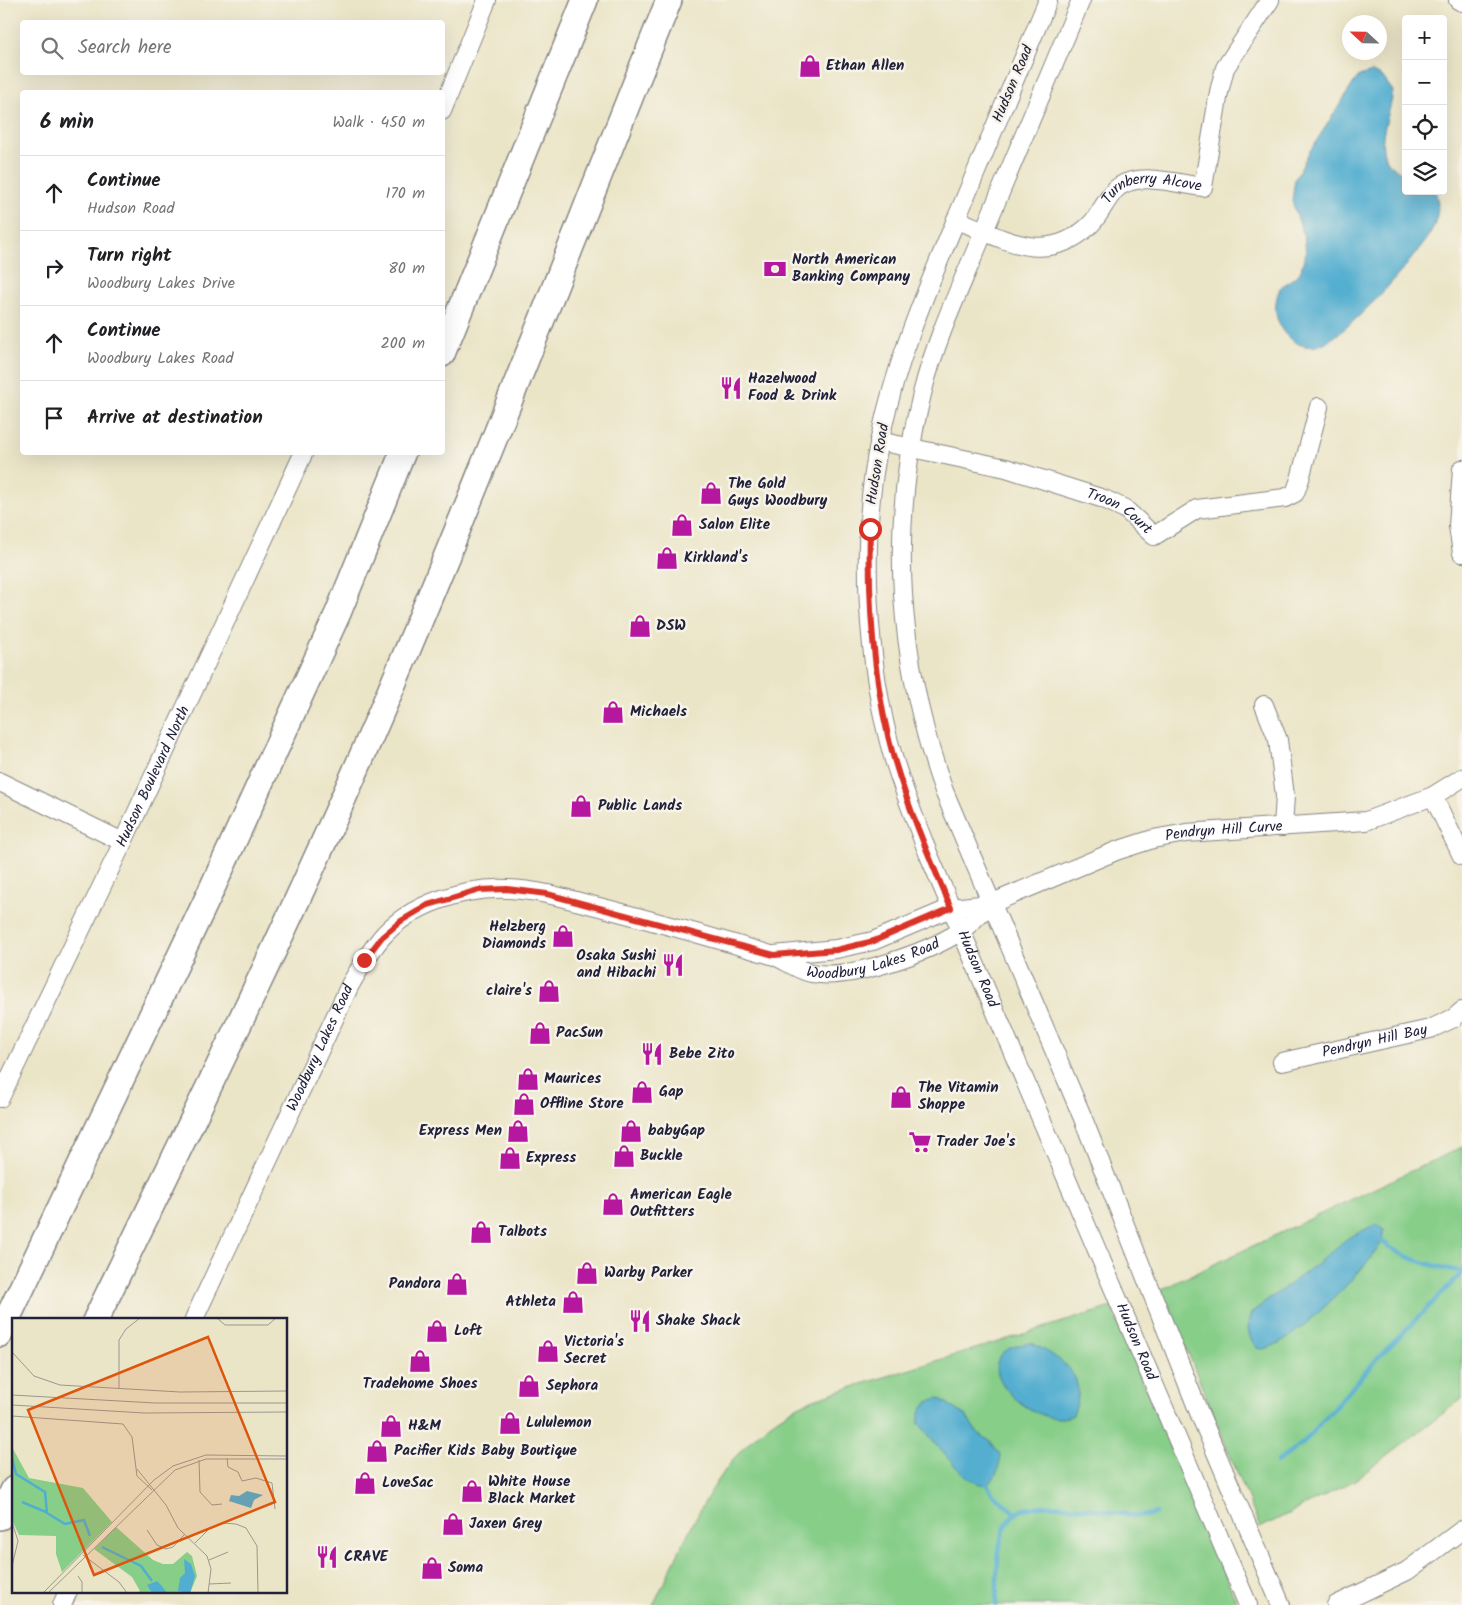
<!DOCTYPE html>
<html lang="en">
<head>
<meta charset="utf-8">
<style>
  :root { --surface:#fff; --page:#f6f6f6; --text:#202124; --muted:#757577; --line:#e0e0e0 }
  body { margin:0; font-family:Kalam,sans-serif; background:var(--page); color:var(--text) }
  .controls { position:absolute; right:15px; top:15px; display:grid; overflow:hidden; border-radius:5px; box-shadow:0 5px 20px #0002 }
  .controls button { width:45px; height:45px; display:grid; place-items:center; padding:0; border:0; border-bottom:1px solid var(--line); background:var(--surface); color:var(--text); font:25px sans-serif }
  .compass { position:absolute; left:1342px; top:15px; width:45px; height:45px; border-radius:50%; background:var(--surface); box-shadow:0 5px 20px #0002; rotate:292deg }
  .stop { position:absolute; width:15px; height:15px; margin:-11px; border:4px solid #d93025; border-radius:50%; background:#fff }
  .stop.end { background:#d93025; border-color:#fff; box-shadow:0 1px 5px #0008 }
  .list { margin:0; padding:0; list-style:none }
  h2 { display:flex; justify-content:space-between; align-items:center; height:65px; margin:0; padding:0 20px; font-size:21px }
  h2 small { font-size:16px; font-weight:400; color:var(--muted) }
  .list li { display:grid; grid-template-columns:32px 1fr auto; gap:15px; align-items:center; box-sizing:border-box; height:75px; padding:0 20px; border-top:1px solid var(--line) }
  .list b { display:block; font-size:19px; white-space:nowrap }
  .list p { margin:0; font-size:16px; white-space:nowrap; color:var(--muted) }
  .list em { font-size:16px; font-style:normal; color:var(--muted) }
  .icon { flex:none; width:28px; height:28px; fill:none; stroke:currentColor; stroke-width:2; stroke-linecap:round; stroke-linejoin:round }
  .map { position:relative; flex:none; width:1462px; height:1605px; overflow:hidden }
  .search { position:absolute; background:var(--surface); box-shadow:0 5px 20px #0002; left:20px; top:20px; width:425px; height:55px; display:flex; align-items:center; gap:12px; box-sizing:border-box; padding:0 18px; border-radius:5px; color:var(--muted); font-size:19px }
  .panel { position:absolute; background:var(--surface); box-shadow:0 5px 20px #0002; left:20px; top:90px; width:425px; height:365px; border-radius:5px }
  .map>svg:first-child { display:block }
</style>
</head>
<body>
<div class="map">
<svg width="1462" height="1605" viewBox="0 0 1462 1605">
  <rect width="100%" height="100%" fill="#f7f3e8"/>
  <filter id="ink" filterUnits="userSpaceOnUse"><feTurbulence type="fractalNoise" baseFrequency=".02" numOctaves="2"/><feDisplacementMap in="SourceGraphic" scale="10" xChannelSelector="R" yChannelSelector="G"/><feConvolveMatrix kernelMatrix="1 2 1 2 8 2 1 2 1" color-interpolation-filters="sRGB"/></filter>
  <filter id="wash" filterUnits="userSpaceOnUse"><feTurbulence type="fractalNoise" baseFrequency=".0096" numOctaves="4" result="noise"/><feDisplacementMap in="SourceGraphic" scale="20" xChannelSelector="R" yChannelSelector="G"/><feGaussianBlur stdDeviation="1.12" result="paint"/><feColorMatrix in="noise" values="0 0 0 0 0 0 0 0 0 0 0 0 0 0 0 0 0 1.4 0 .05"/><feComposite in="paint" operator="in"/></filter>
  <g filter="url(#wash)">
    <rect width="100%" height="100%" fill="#ebe5c8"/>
    <path fill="#87ce89" stroke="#547862" d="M1462,1147V1399L1355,1480L1260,1528L1162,1289Z
      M1111,1307L1238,1605H653C694,1524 725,1432 817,1398Z"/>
    <path fill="#52aed0" stroke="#3a6886" d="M1372,72L1382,76L1393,91C1391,119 1364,159 1406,174V191H1435C1440,203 1438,217 1433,228C1419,255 1345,340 1316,346C1303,349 1287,340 1281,328C1274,315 1274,302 1280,288L1300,273L1306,251L1304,237L1292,201L1295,179L1308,154L1353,84L1359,76Z
      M1374,1225H1379L1384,1230C1384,1235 1383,1240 1380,1245C1368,1266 1281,1359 1257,1348C1248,1338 1245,1324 1252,1312L1309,1270L1348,1238Z
      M1032,1343C1052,1354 1081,1369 1078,1396C1078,1402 1075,1409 1073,1415C1034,1435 949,1351 1032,1343Z
      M939,1398L966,1416L976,1431L991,1442L1001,1456C990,1528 937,1441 919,1424C918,1410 924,1401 939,1398Z"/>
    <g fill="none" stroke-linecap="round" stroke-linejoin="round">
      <path stroke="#52aed0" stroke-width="4.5" d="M1382,1241C1404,1261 1434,1265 1462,1272
        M1277,1462L1303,1443L1379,1357L1462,1273
        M986,1483L992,1493L1016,1514
        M996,1605C998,1580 995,1548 1006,1525C1023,1488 1110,1515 1141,1516C1145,1516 1151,1514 1156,1513"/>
    </g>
  </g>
  <g filter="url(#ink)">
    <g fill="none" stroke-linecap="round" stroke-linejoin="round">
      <defs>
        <g id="minor">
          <path id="s1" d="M1048,0C1018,72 988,144 958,215C927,289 896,361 880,439C859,537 866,665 894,760C904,792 916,822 928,853L1248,1605"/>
          <path d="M1081,0C1049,77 1017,154 984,231C962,284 936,337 922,394C888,527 898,662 944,791L1082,1116L1200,1415L1281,1605"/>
          <path d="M1458,0L1462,2"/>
          <path d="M442,111L487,0"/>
          <path id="s2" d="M956,219C1003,239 1046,267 1090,225C1100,216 1109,192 1120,186C1142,172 1179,184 1203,187L1219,92L1225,68L1270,0"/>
          <path id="s3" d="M879,441L1006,468L1104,499L1125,509L1154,536L1197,509L1285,498L1295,493L1300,479L1319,407"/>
          <path d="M1462,469L1458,526L1462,553"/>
          <path d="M1264,705L1278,740L1285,796L1283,827"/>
          <path d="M0,782L123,842"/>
          <path d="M1433,796L1462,856"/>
          <path id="s4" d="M774,955L836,949L873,941L951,908L990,904L1116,851L1153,839L1186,833L1366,821L1433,796L1462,778"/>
          <path id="s5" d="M1282,1062L1430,1029L1454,1018L1462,1011"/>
          <path id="s6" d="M0,1098L123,842L304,452"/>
          <path id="s7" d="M194,1319L350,985C359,969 369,953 381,938C410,904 464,887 508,889C543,890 577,902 611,910C664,924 718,939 771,955C785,959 798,971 812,973C849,981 928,952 959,932C970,925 980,913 990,904"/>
          <path d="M62,1605L68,1591"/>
          <path d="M1336,1605L1407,1571L1462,1530"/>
        </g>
        <path id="highway" d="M442,354L585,0
          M96,1319C192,1122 289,925 376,724C479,485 572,241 669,0
          M0,1334L209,895L338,613L403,452
          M0,1517L14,1489"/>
      </defs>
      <use href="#minor" stroke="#868482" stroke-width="20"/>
      <use href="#highway" stroke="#868482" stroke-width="28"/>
      <use href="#minor" stroke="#fff" stroke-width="18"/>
      <use href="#highway" stroke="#fff" stroke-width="25"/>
    </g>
  </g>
  <g fill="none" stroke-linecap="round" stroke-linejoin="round" filter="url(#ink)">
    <path stroke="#d93025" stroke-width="6" d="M364,960L382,937L401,921L428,905L479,890L507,889L547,894L774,955L836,950L874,941L951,908C930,859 909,810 894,759C873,684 868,606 870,529"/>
  </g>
  <defs>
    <symbol id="shop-bare" viewBox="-9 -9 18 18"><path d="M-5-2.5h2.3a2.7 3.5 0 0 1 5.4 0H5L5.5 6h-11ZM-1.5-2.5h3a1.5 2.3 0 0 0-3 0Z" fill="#b5179e" stroke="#f7f3e8" stroke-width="2.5" paint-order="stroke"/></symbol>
    <symbol id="bank-bare" viewBox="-9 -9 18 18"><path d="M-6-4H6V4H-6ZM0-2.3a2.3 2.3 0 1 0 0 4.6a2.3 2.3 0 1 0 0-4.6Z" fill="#b5179e" stroke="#f7f3e8" stroke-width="2.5" paint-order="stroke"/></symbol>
    <symbol id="restaurant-bare" viewBox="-9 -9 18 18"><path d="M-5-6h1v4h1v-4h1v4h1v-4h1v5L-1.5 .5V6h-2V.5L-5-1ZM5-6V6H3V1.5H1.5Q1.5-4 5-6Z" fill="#b5179e" stroke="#f7f3e8" stroke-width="2.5" paint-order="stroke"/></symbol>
    <symbol id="supermarket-bare" viewBox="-9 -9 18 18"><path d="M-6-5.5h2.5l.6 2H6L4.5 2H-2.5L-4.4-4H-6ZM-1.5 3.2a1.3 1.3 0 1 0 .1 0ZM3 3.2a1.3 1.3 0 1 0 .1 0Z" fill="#b5179e" stroke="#f7f3e8" stroke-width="2.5" paint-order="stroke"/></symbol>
  </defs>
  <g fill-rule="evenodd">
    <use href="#shop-bare" x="794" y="50" width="32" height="32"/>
    <use href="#bank-bare" x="759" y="253" width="32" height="32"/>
    <use href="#restaurant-bare" x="715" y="372" width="32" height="32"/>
    <use href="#shop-bare" x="695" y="477" width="32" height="32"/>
    <use href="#shop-bare" x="666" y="509" width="32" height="32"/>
    <use href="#shop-bare" x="651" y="542" width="32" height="32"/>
    <use href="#shop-bare" x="624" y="610" width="32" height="32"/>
    <use href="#shop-bare" x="597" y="696" width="32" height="32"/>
    <use href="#shop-bare" x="565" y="790" width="32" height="32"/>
    <use href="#shop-bare" x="547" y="920" width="32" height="32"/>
    <use href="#restaurant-bare" x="657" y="949" width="32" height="32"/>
    <use href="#shop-bare" x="533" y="975" width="32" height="32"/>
    <use href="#shop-bare" x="524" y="1017" width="32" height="32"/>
    <use href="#restaurant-bare" x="636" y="1038" width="32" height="32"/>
    <use href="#shop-bare" x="512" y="1063" width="32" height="32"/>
    <use href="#shop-bare" x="626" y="1076" width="32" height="32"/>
    <use href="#shop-bare" x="885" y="1081" width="32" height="32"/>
    <use href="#shop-bare" x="508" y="1088" width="32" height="32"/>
    <use href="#shop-bare" x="502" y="1115" width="32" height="32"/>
    <use href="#shop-bare" x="615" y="1115" width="32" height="32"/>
    <use href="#supermarket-bare" x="904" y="1126" width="32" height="32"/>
    <use href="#shop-bare" x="608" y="1140" width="32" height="32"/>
    <use href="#shop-bare" x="494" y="1142" width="32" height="32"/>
    <use href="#shop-bare" x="597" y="1188" width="32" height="32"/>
    <use href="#shop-bare" x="465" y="1216" width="32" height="32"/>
    <use href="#shop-bare" x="571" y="1257" width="32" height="32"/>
    <use href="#shop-bare" x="441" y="1268" width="32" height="32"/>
    <use href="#shop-bare" x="557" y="1286" width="32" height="32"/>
    <use href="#restaurant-bare" x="624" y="1305" width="32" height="32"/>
    <use href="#shop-bare" x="421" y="1315" width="32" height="32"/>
    <use href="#shop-bare" x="532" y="1335" width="32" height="32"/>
    <use href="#shop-bare" x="404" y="1345" width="32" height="32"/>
    <use href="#shop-bare" x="513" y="1370" width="32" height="32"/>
    <use href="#shop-bare" x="494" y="1407" width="32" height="32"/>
    <use href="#shop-bare" x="375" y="1410" width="32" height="32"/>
    <use href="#shop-bare" x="361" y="1435" width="32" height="32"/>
    <use href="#shop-bare" x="349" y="1467" width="32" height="32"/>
    <use href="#shop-bare" x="456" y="1475" width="32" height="32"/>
    <use href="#shop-bare" x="437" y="1508" width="32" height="32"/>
    <use href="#restaurant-bare" x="311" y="1541" width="32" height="32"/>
    <use href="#shop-bare" x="416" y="1552" width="32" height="32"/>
  </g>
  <g text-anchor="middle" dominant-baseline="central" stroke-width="5" stroke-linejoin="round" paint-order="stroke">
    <g font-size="15" font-weight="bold" fill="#22223b" stroke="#f7f3e8" text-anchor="start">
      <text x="826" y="66">Ethan Allen</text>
      <text x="792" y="260">North American<tspan x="792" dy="17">Banking Company</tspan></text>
      <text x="748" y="379">Hazelwood<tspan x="748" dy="17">Food &amp; Drink</tspan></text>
      <text x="728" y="484">The Gold<tspan x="728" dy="17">Guys Woodbury</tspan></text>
      <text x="699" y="525">Salon Elite</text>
      <text x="684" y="558">Kirkland's</text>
      <text x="656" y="626">DSW</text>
      <text x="630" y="712">Michaels</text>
      <text x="598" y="806">Public Lands</text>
      <text x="546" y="927" text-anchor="end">Helzberg<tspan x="546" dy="17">Diamonds</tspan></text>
      <text x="656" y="956" text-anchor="end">Osaka Sushi<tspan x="656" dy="17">and Hibachi</tspan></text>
      <text x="532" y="991" text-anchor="end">claire's</text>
      <text x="556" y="1033">PacSun</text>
      <text x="669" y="1054">Bebe Zito</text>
      <text x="544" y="1079">Maurices</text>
      <text x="918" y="1088">The Vitamin<tspan x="918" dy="17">Shoppe</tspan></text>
      <text x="659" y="1092">Gap</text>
      <text x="540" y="1104">Offline Store</text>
      <text x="502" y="1131" text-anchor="end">Express Men</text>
      <text x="648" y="1131">babyGap</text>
      <text x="936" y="1142">Trader Joe's</text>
      <text x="640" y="1156">Buckle</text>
      <text x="526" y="1158">Express</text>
      <text x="630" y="1195">American Eagle<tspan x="630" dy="17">Outfitters</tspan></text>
      <text x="498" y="1232">Talbots</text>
      <text x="604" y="1273">Warby Parker</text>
      <text x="441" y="1284" text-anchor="end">Pandora</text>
      <text x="556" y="1302" text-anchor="end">Athleta</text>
      <text x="656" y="1321">Shake Shack</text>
      <text x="454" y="1331">Loft</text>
      <text x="564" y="1342">Victoria's<tspan x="564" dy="17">Secret</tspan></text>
      <text x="420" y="1384" text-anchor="middle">Tradehome Shoes</text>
      <text x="546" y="1386">Sephora</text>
      <text x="526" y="1423">Lululemon</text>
      <text x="408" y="1426">H&amp;M</text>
      <text x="394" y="1451">Pacifier Kids Baby Boutique</text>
      <text x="488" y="1482">White House<tspan x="488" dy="17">Black Market</tspan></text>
      <text x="382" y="1483">LoveSac</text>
      <text x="469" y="1524">Jaxen Grey</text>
      <text x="344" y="1557">CRAVE</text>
      <text x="448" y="1568">Soma</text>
    </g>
    <g font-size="15" fill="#22223b" stroke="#f7f3e8">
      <text transform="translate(1013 84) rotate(-67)">Hudson Road</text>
      <text stroke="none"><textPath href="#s2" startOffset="225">Turnberry Alcove</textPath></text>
      <text transform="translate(878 464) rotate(-81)">Hudson Road</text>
      <text stroke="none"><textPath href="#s3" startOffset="252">Troon Court</textPath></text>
      <text stroke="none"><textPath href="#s6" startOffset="356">Hudson Boulevard North</textPath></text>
      <text stroke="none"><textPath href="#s4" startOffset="471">Pendryn Hill Curve</textPath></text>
      <text stroke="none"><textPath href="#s7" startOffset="945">Woodbury Lakes Road</textPath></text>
      <text stroke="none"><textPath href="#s1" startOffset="1020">Hudson Road</textPath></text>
      <text stroke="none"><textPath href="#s5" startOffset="95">Pendryn Hill Bay</textPath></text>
      <text stroke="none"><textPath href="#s7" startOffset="299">Woodbury Lakes Road</textPath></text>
      <text stroke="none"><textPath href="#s1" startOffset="1425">Hudson Road</textPath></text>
    </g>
  </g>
  <g transform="translate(12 1318)">
    <rect width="275" height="275" fill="#ebe5c8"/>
    <path d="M0,129L17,160L71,170L100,204L50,254L44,236V218L7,217L0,202ZM104,209L141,242L151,246H161L175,234L180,238L185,258L178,275H124L128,273L120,259L82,231Z" fill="#87ce89"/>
    <path d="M235,173L251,177L242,182L239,190L217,183L219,177L227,178ZM172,241L179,246L183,258L178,275L166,273L168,260L173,255ZM145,263L150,268L155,275H140L135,267Z" fill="#52aed0"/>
    <path fill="none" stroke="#52aed0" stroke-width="2.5" d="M0,140L4,156L33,174L35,195L53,206L72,202L78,218M10,184L34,194M90,229L129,248L140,263"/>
    <path fill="none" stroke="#9b9790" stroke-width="1" d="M205,0L213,7H256L264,0M0,34L22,58L48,67L168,74L275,73M107,71V22L114,11L128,0M0,77L143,85H275M0,87L132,95L275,94M0,98L111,106L120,119L125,158L140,172M215,140L216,149L226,154L230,163L244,160L260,165L263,191M187,142L188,174L200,187L210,186M125,151L154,187L166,210L195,238L199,251L196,275M0,204L6,223L0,248M135,212L145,227L154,231L161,229L172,217M183,225L198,210L210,205L224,206L234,210L245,228L246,275M71,237L107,264L115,275M197,242L216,234M66,258L70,264V275M197,266L219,265M31,275L142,162L161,148L194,137L275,138M36,275L163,152L194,141H275"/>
    <path fill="#de560e" fill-opacity="0.15" stroke="#de560e" stroke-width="2.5" d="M196,19L263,184L82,257L16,92Z"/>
    <rect width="275" height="275" fill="none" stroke="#22223b" stroke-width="2.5"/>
  </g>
</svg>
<div class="controls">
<button>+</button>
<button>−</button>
<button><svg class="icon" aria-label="locate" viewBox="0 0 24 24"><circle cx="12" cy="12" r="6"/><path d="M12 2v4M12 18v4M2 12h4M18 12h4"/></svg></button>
<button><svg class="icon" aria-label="layers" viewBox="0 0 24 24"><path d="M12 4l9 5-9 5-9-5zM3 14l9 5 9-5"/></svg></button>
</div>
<svg class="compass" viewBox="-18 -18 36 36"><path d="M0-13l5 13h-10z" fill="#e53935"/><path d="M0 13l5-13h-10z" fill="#757577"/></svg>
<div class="stop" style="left:870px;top:529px"></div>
<div class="stop end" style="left:364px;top:960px"></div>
<div class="search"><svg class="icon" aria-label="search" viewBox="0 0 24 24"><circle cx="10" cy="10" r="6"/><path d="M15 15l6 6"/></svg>Search here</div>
<section class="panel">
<h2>6 min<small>Walk · 450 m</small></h2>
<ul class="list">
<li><svg class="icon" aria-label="ahead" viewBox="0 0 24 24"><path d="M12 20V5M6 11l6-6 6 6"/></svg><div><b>Continue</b><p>Hudson Road</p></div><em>170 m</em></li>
<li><svg class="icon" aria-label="right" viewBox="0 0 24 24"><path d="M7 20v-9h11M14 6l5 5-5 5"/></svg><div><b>Turn right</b><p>Woodbury Lakes Drive</p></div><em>80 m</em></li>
<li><svg class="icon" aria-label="ahead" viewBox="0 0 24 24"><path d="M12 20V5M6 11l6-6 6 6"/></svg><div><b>Continue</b><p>Woodbury Lakes Road</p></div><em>200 m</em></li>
<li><svg class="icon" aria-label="arrive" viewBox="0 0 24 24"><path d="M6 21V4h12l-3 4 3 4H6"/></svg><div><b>Arrive at destination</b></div></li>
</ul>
</section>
</div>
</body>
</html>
